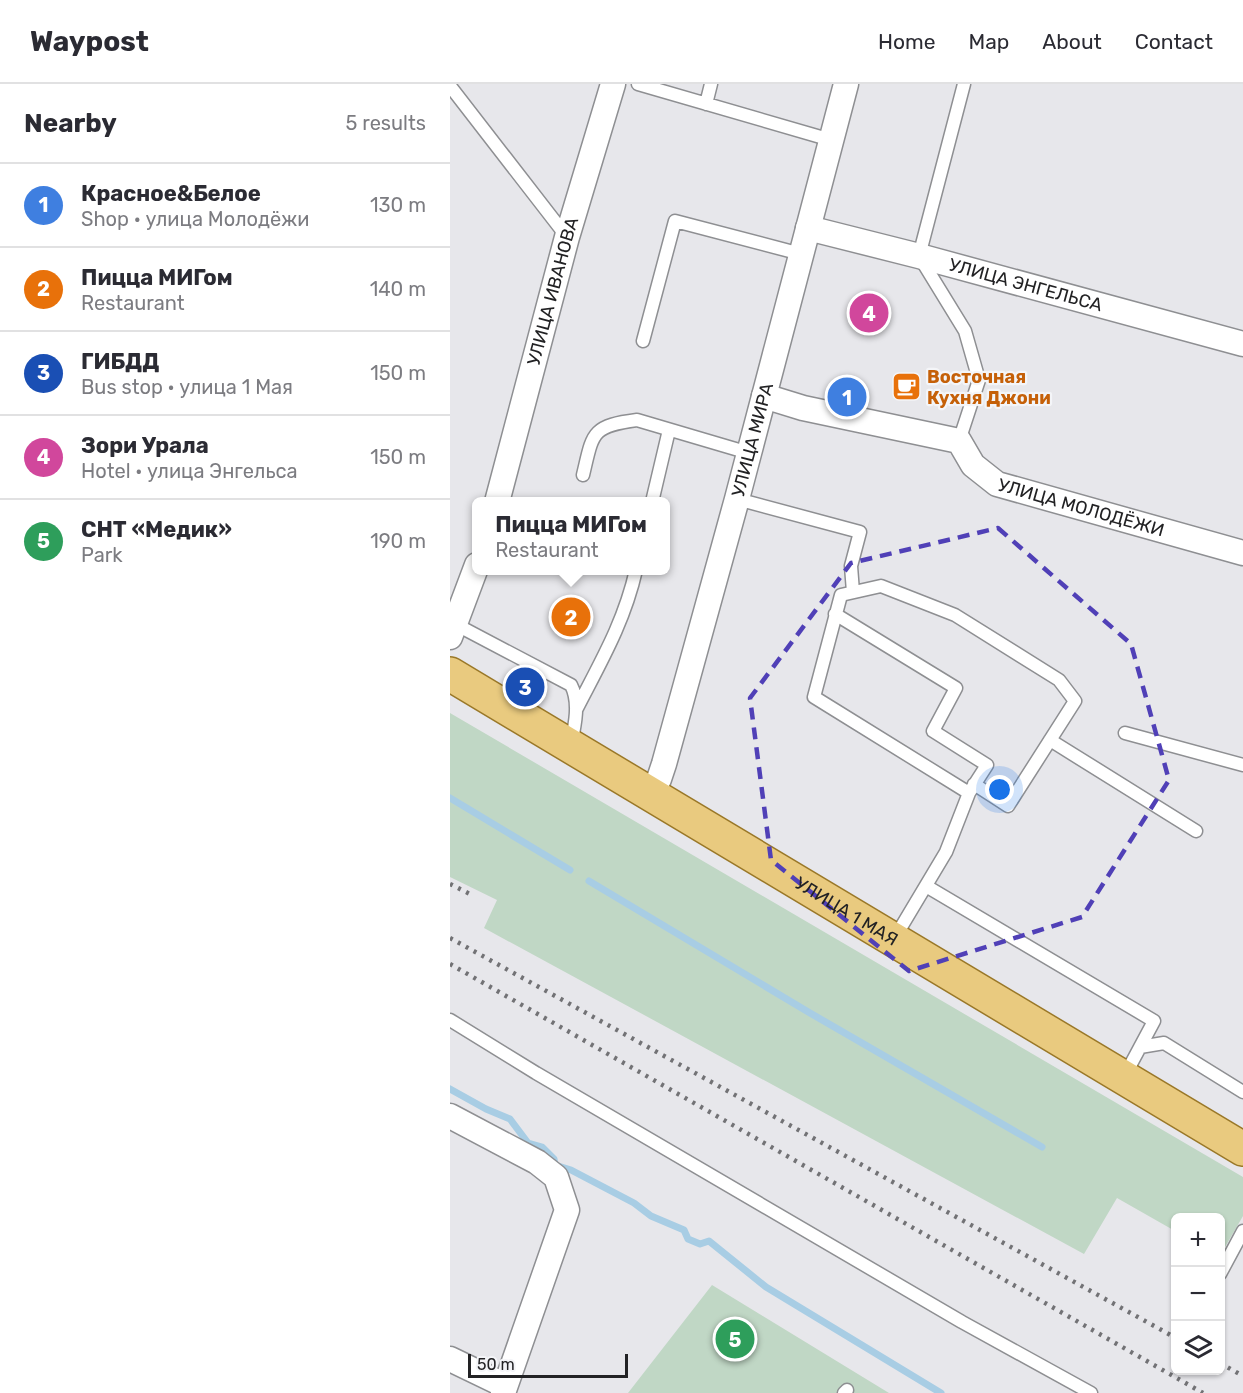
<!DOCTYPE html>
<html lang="en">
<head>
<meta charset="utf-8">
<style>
  :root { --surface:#fff; --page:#f2f2f3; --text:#2b2b33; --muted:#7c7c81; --line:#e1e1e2; --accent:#5040b7 }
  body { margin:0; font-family:Rubik,sans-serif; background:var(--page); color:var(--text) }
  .controls { position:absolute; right:18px; bottom:18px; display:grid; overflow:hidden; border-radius:9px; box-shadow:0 2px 4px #0004 }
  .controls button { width:54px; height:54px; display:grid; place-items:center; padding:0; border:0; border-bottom:2px solid var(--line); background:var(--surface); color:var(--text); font:30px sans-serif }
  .scale { position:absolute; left:18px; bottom:15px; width:160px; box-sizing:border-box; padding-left:6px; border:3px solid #222224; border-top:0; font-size:16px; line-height:21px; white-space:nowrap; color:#222224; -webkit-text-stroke:4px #f4f5f8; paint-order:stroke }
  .you { position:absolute; left:550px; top:706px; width:21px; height:21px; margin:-15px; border:4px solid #fff; border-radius:50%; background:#1a73e8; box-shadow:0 0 0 9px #1a73e833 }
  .badge { display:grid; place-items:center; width:39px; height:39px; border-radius:50%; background:var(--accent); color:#fff; font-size:20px; font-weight:700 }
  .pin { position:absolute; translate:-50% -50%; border:3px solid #fff; box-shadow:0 2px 6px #0006 }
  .popup { position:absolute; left:22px; top:413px; width:198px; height:78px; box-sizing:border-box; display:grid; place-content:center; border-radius:9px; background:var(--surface); filter:drop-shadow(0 2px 4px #0005); font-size:20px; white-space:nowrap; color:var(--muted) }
  .popup b { font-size:22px; color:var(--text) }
  .popup::after { content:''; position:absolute; left:50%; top:100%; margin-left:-12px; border:12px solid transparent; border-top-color:var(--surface) }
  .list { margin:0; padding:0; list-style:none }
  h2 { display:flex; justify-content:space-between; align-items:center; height:78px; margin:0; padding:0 24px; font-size:26px }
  h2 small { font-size:20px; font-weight:400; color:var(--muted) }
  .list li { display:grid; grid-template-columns:39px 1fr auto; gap:18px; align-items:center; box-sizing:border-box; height:84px; padding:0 24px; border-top:2px solid var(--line) }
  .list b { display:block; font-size:22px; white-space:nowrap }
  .list p { margin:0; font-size:20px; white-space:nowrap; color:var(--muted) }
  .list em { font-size:20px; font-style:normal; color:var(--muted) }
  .icon { flex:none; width:33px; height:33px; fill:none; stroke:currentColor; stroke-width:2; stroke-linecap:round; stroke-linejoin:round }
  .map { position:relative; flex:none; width:793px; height:1309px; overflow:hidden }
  header { display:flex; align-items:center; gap:36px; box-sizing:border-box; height:84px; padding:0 30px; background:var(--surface); border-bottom:2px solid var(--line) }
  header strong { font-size:28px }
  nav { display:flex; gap:33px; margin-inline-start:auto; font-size:21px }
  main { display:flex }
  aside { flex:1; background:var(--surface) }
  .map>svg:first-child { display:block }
</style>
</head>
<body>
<header>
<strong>Waypost</strong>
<nav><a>Home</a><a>Map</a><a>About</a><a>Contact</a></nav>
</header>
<main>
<aside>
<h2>Nearby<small>5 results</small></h2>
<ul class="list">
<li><span class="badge" style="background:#3f7fe0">1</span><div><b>Красное&amp;Белое</b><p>Shop · улица Молодёжи</p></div><em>130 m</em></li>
<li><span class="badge" style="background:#e8710a">2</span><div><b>Пицца МИГом</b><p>Restaurant</p></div><em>140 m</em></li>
<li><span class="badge" style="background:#1a4fb4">3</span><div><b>ГИБДД</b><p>Bus stop · улица 1 Мая</p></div><em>150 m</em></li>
<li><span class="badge" style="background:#d1479c">4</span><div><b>Зори Урала</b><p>Hotel · улица Энгельса</p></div><em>150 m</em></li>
<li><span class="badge" style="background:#2e9e5b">5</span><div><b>СНТ «Медик»</b><p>Park</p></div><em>190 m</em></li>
</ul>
</aside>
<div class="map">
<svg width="793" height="1309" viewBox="0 0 793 1309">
  <rect width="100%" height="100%" fill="#e7e7eb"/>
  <path fill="#c0d7c5" d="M0,629L793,1093V1132L771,1170L770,1134H726L725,1147L667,1114L634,1170L34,844L47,816L0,793Z
    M262,1201L439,1309H178Z"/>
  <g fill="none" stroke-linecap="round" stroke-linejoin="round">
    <path stroke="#a8cde4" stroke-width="7" d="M0,714L120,786
      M139,797L360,929L592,1063
      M0,1005L36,1025L60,1035L78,1059L92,1063L104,1075L105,1081L121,1086L184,1119L201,1132L234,1146L238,1155L250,1160L259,1157L316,1203L491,1309"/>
    <defs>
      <path id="service" d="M188,0L381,56
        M0,2L117,153
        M256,20L261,0
        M193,257L225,137L351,170
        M509,357L529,296L515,247L469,172L514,0
        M133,391C143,349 141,342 187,336L299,369
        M287,415L410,448L401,482L403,508
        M202,418L219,346
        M385,530L506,604L483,647L537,681L519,709L496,768L444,855
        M5,540L121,601C130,618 125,641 121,660
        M126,626C150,579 174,539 186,486
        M675,649L793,681
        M600,656L746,747
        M519,709L364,613L391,511L431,502L505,531L609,596L625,617L558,722L524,700
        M476,802L704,937L674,993
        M0,936L86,989L512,1238L641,1309
        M690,963L714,959L793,1008
        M770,1190L793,1147
        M394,1309L397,1306"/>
      <g id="minor">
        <path id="s1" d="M358,144L469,172L793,260"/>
        <path id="s2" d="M314,312L353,324L509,357L523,381L547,400L793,469"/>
        <path id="s3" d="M47,418L117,153L163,0"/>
        <path d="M0,553L27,481"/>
        <path id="s4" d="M201,709L209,695L214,680L287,415L396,0"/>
        <path d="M0,1032L87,1078L106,1093L117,1126L53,1309"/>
        <path d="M0,1275L54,1301"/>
      </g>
      <g id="primary">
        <path id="s5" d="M0,590L793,1065"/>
      </g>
    </defs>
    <use href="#service" stroke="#8e8f92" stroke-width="15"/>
    <use href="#minor" stroke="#8e8f92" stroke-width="27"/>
    <use href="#primary" stroke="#9a7828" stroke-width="36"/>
    <use href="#service" stroke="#fff" stroke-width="12"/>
    <use href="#minor" stroke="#fff" stroke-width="24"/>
    <use href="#primary" stroke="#e9ca7f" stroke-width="33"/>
    <path stroke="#727275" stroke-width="4.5" stroke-dasharray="3 6" stroke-linecap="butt" d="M0,800L20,810
      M0,854L726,1254
      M0,880L753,1309
      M770,1279L793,1292"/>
  </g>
  <path fill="none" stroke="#5040b7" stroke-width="4.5" stroke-dasharray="12 8" stroke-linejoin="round" d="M548,444L681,560L719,696L632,833L459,887L321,776L300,614L401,479Z"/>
  <defs>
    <symbol id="cafe-square" viewBox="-11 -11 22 22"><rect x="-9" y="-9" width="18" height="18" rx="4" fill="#e8710a" stroke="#f4f5f8"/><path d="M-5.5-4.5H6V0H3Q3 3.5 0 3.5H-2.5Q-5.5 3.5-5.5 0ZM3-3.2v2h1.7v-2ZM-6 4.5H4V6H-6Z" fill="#fff"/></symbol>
  </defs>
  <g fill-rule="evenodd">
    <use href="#cafe-square" x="440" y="286" width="33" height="33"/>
  </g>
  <g text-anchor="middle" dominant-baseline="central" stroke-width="4.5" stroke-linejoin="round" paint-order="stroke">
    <g font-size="18" fill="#222224" stroke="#f4f5f8">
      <text stroke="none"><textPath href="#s1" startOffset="225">УЛИЦА ЭНГЕЛЬСА</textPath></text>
      <text stroke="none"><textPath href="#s3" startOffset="218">УЛИЦА ИВАНОВА</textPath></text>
      <text stroke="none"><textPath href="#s4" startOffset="368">УЛИЦА МИРА</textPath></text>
      <text stroke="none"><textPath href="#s2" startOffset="346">УЛИЦА МОЛОДЁЖИ</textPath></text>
      <text stroke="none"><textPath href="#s5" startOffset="462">УЛИЦА 1 МАЯ</textPath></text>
    </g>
    <g font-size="18" font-weight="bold" fill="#c56008" stroke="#f4f5f8" text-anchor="start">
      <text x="477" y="293">Восточная<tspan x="477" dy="21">Кухня Джони</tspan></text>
    </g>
  </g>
</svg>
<div class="controls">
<button>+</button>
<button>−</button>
<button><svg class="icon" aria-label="layers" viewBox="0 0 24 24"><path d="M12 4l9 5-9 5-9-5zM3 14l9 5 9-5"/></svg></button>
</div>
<div class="scale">50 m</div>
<div class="you"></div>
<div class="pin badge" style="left:397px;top:313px;background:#3f7fe0">1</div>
<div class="pin badge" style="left:121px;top:533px;background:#e8710a">2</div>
<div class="popup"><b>Пицца МИГом</b>Restaurant</div>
<div class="pin badge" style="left:75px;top:603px;background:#1a4fb4">3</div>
<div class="pin badge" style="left:419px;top:229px;background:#d1479c">4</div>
<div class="pin badge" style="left:285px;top:1255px;background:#2e9e5b">5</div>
</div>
</main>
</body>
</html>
